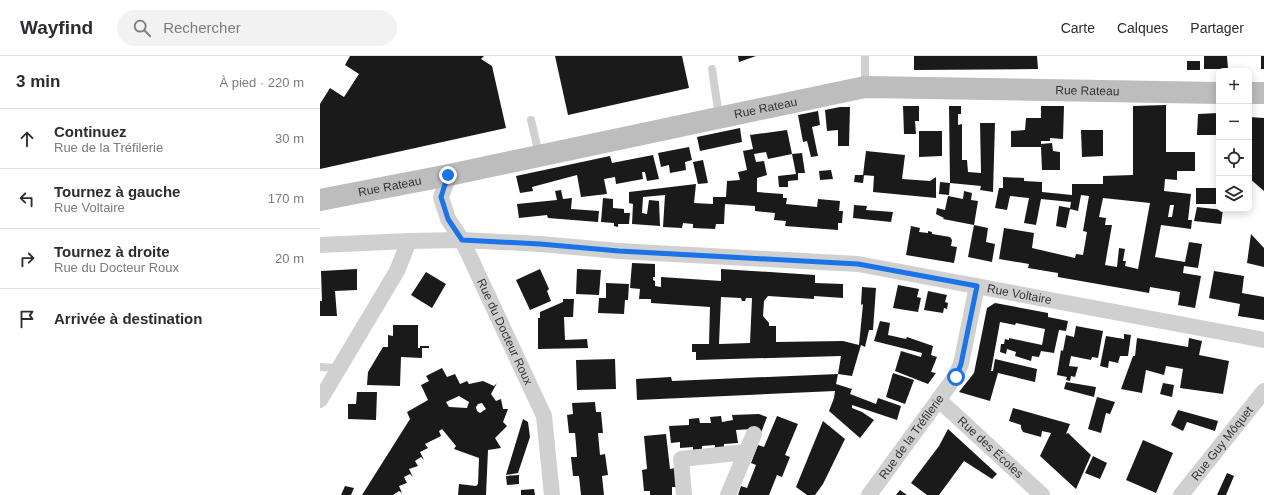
<!DOCTYPE html>
<html lang="fr">
<head>
<meta charset="utf-8">
<style>
  :root { --surface:#fff; --page:#f2f2f3; --text:#2b2b33; --muted:#7c7c81; --line:#e1e1e2 }
  body { margin:0; font-family:Helvetica,sans-serif; background:var(--page); color:var(--text) }
  .controls { position:absolute; right:12px; top:12px; display:grid; overflow:hidden; border-radius:8px; box-shadow:0 2px 10px #0003 }
  .controls button { width:36px; height:36px; display:grid; place-items:center; padding:0; border:0; border-bottom:1px solid var(--line); background:var(--surface); color:var(--text); font:20px sans-serif }
  .stop { position:absolute; width:12px; height:12px; margin:-9px; border:3px solid #1a73e8; border-radius:50%; background:#fff }
  .stop.end { background:#1a73e8; border-color:#fff; box-shadow:0 1px 4px #0008 }
  .list { margin:0; padding:0; list-style:none }
  h2 { display:flex; justify-content:space-between; align-items:center; height:52px; margin:0; padding:0 16px; font-size:17px }
  h2 small { font-size:13px; font-weight:400; color:var(--muted) }
  .list li { display:grid; grid-template-columns:26px 1fr auto; gap:12px; align-items:center; box-sizing:border-box; height:60px; padding:0 16px; border-top:1px solid var(--line) }
  .list b { display:block; font-size:15px; white-space:nowrap }
  .list p { margin:0; font-size:13px; white-space:nowrap; color:var(--muted) }
  .list em { font-size:13px; font-style:normal; color:var(--muted) }
  .icon { flex:none; width:22px; height:22px; fill:none; stroke:currentColor; stroke-width:2; stroke-linecap:round; stroke-linejoin:round }
  .map { position:relative; flex:none; width:944px; height:439px; overflow:hidden }
  header { display:flex; align-items:center; gap:24px; box-sizing:border-box; height:56px; padding:0 20px; background:var(--surface); border-bottom:1px solid var(--line) }
  header strong { font-size:19px }
  nav { display:flex; gap:22px; margin-inline-start:auto; font-size:14px }
  .search { width:280px; height:36px; background:var(--page); display:flex; align-items:center; gap:10px; box-sizing:border-box; padding:0 14px; border-radius:22px; color:var(--muted); font-size:15px }
  main { display:flex }
  aside { flex:1; background:var(--surface) }
  .map>svg:first-child { display:block }
</style>
</head>
<body>
<header>
<strong>Wayfind</strong>
<div class="search"><svg class="icon" aria-label="search" viewBox="0 0 24 24"><circle cx="10" cy="10" r="6"/><path d="M15 15l6 6"/></svg>Rechercher</div>
<nav><a>Carte</a><a>Calques</a><a>Partager</a></nav>
</header>
<main>
<aside>
<h2>3 min<small>À pied · 220 m</small></h2>
<ul class="list">
<li><svg class="icon" aria-label="ahead" viewBox="0 0 24 24"><path d="M12 20V5M6 11l6-6 6 6"/></svg><div><b>Continuez</b><p>Rue de la Tréfilerie</p></div><em>30 m</em></li>
<li><svg class="icon" aria-label="left" viewBox="0 0 24 24"><path d="M17 20v-9H6M10 6l-5 5 5 5"/></svg><div><b>Tournez à gauche</b><p>Rue Voltaire</p></div><em>170 m</em></li>
<li><svg class="icon" aria-label="right" viewBox="0 0 24 24"><path d="M7 20v-9h11M14 6l5 5-5 5"/></svg><div><b>Tournez à droite</b><p>Rue du Docteur Roux</p></div><em>20 m</em></li>
<li><svg class="icon" aria-label="arrive" viewBox="0 0 24 24"><path d="M6 21V4h12l-3 4 3 4H6"/></svg><div><b>Arrivée à destination</b></div></li>
</ul>
</aside>
<div class="map">
<svg width="944" height="439" viewBox="0 0 944 439">
  <rect width="100%" height="100%" fill="#fff"/>
  <path fill="#1a1a1a" fill-rule="evenodd" d="M30,0H164L161,3L172,10L186,72L0,113V48L10,32L24,41L39,18L25,9Z
    M235,0H362L369,32L248,59Z
    M418,0H436L419,6Z
    M594,0H717L718,13L594,14Z
    M884,0H907L908,13H884Z
    M941,0H944V13H941Z
    M867,5H880V14H867Z
    M846,49V96H875V115H857V124L845,123L844,135L871,138L868,164H872L871,173L841,169L835,201L865,206L869,186L882,188L878,212L864,210L863,217L881,220L875,252L858,249L860,236L830,231L829,237L738,221V217L708,212L709,208L679,203L684,172L714,177L712,192L755,202L756,198L763,199L767,176L763,175L769,140L761,139L758,155L750,153L746,172L736,170L739,150L750,152L751,146L721,143L716,169L704,167L709,142L690,140L687,154L675,152L679,132H683V121L704,122V125L722,126V136L752,139V128H783V120L813,119V50ZM783,142L830,147L818,213L805,210L806,205H803L805,193L799,192L797,211L785,209L792,169H785L786,162L779,161ZM850,149H854L852,161H848Z
    M583,50H599V65H595L596,78H584Z
    M629,50H641V58H638V69L642,68V104H647L648,116L661,117L660,67H675L673,136L660,134L661,130L630,127Z
    M721,50H744L743,83L730,82V85H721V88L732,87L733,95L740,96V114H722L721,91H691V75L705,74L706,62H721Z
    M520,51H530L529,90H518V74L507,75L505,54Z
    M498,55L500,69L492,71L498,100L491,101L487,85L483,86L478,59Z
    M899,57V79H877L878,58Z
    M929,61L944,62V135L929,122Z
    M420,72L422,86L380,95L377,81Z
    M467,74L472,98L448,103L446,96L434,98L436,106L444,105L447,119L437,122V136L463,138V142H467L466,148L497,151L498,143L520,145L519,155H523L522,167H518V174L465,170L466,165L454,164L455,157L435,155V150L405,148L404,168H396L395,173L373,172V168L363,167L362,172L343,171L345,139L323,141L322,157L327,158L329,144L339,145L340,170L312,168L313,148L309,147V136L376,128L374,147L393,148V141H406L407,125L420,124L418,116L427,114L423,95L433,93L430,79Z
    M761,74H783V100L762,101Z
    M599,75H622V100L599,101Z
    M369,91L372,104L365,106L366,114L350,117L349,109L341,111L338,97Z
    M546,95L585,99L582,123L610,125L616,121V142L553,136L554,120L543,119Z
    M482,97L485,117H478V124L468,125V131H459L458,120L476,118L472,98Z
    M333,99L339,123L327,125L325,116H322L323,123L296,128L295,121L284,123L287,138L261,141L257,119L212,131L213,135L200,137L196,120L290,100L292,107Z
    M383,104L388,127L378,128L373,106Z
    M511,114L513,123L500,124L499,115Z
    M535,119H544L543,127L534,126Z
    M620,126L630,127L629,139L619,138Z
    M876,132H899V148H876Z
    M241,134L243,143L252,142L251,153L279,155L278,166L228,162L227,159L199,162L197,148L237,144L235,135Z
    M644,135L652,137L651,144L658,145L654,169L623,163L624,162L616,158L617,152L625,154L628,140L643,143Z
    M283,142L293,143V152L304,153V157H310L309,168H298V171L294,170V167L281,166Z
    M534,149L547,150L546,154L573,156L571,166L533,162Z
    M877,151L903,154L901,168L874,165Z
    M654,169L668,172L666,186L675,188L672,206L648,201Z
    M591,170L600,172L599,176L608,177V175L612,176V178L630,181L632,184L631,190L637,191L634,207L586,199Z
    M931,178L944,192V211L927,207Z
    M312,207L335,208V221H333V224L335,225V230L341,231V221L401,225V213L495,219V227L523,228V242L494,240V243L448,240L444,245L443,260L449,267V270H456V286L523,285L539,289L543,248L541,249L542,231L556,232L553,274H549L545,291L541,289L532,320L518,318L516,328L532,333L530,338L556,348L558,342L581,350L577,364L532,349V352L542,356L554,364L540,382L509,355L514,342L515,335L317,344L316,323L351,321L352,325L518,318L521,300L376,304V296H372V288H389L390,251L331,247V243H319L320,233L310,232ZM401,241L421,242L422,245H425L426,242H432L430,287L399,288Z
    M37,213V234L15,235L17,260H0V245H2L1,215Z
    M220,213L229,233L227,235L231,245L210,254L196,224Z
    M257,213L281,214L279,239L256,238Z
    M894,215L924,220L922,237L944,241V264L918,260L920,248L889,242Z
    M106,216L126,228L112,252L91,239Z
    M286,227L309,228L308,244H305L304,258L278,257L279,242H286Z
    M578,229L599,233L597,241L601,242L598,256L573,252Z
    M608,235L627,239L625,246L628,247L627,253L624,252L623,257L604,254Z
    M243,243H254L253,261H244L245,284L267,283L268,292L218,293V262H220V256L243,246Z
    M675,247L728,257V261L748,265L746,275L739,274L734,297L721,295L719,301L712,300L711,305L695,300L696,296L687,293L686,298L680,296L681,288H684L685,283L689,284V282L722,289L725,273L696,267L695,269L680,266L671,315H673L675,303L717,313L715,326L678,317L670,345L639,336L654,317L667,252Z
    M560,265L570,267L568,279L586,283L587,281L613,290L611,299L617,301L611,316L616,317L608,328L575,315L581,295L601,301L602,297L554,285Z
    M73,269H98V292H100V290H109V292H102V302L81,301L80,330L47,329L48,316L63,291H68V279L73,280Z
    M756,270L783,275L778,302L772,301L771,304L751,300L749,310L758,311L755,321L751,320L750,325L746,324L747,321L737,319L741,294L743,295L746,279L754,281Z
    M804,278L811,279L808,300H800L798,307L789,305L788,312L780,310L786,280L804,283Z
    M817,282L868,291L869,282L882,285L879,299L909,305L903,338L860,332L863,313L846,310L844,319L826,314L822,337L801,333L813,300H815Z
    M295,303L296,333L257,334L256,304Z
    M122,312L127,321L135,318L140,328L147,325L149,328L163,325L174,330L177,327L171,338L176,345L181,343L183,353H188L183,366L187,370L175,382L181,392L168,394L166,439H138L139,428L156,430L158,428L159,402L134,393L136,390L122,373L119,375L121,380L105,388L108,392L100,396L104,404L101,401L95,405L98,410L89,413L93,421L90,418L84,421L87,427L79,430L82,437L79,435L73,439H42L90,363L87,356L108,344L101,329L109,325L106,320ZM139,340L149,346L147,352L129,351L126,346ZM162,347L166,353L160,357L157,355L156,351L158,348Z
    M573,317L594,324L585,348L566,341Z
    M746,326L776,331L774,341L744,333Z
    M843,327L854,329L852,341L840,338Z
    M37,336H57L56,364L28,363V348H36Z
    M777,341L795,346L790,358L786,357L781,377L768,373Z
    M275,346L276,356H281L283,377H278L280,399L285,398L288,419L282,420L284,439H261L259,420H253L251,401H257L256,388L255,377H249L247,359L253,358L252,347Z
    M693,352L750,368L746,378L748,377L771,399L756,433L720,400L731,377L722,375L721,381L703,376L701,372V369L689,365Z
    M858,354L898,365L895,375L867,366L863,375L851,369Z
    M439,358L447,361L441,377L432,373L416,374L418,387L404,388V391L395,392V389L382,390V393L373,394V391L360,392V386L351,387L349,370L369,369V363L379,362L380,367H391L390,361L401,360L402,366L413,364L412,359Z
    M457,360L478,368L465,399L470,401L462,421L457,419L449,439H418L421,430L427,432L436,409L431,407L438,389L444,391Z
    M203,363L208,366L210,381L198,417L186,419Z
    M503,365L525,383L503,428L495,439H487L476,431Z
    M628,373L677,418L672,423L644,405L619,439H607L591,427L619,390Z
    M346,378L350,413L355,412L356,431H352V439H330V435H324L322,414L327,413L324,380Z
    M823,384L853,397L836,437L806,424Z
    M773,400L787,407L780,423L765,417Z
    M907,417L914,420L906,439H897Z
    M199,419V428L187,429L186,420Z
    M25,430L34,432L31,439H21Z
    M214,433L215,439H201V434Z
    M580,434L587,439H576Z"/>
  <g fill="none" stroke-linecap="round" stroke-linejoin="round">
    <path stroke="#d0d0d0" stroke-width="8" d="M545,0V31
      M392,13L399,60
      M211,64L219,98
      M0,311L18,312"/>
    <g stroke="#d0d0d0" stroke-width="16">
      <path id="s1" d="M129,119L121,141L128,163L142,184L224,360L232,439"/>
      <path id="s2" d="M0,189L89,185L142,184L220,188L299,195L538,208L944,284"/>
      <path d="M0,344L77,215L89,185"/>
      <path id="s3" d="M619,344L722,439"/>
      <path d="M364,439L361,403L426,396"/>
      <path d="M408,439L434,378"/>
      <path id="s4" d="M549,439L635,321L641,308L657,230"/>
      <path id="s5" d="M861,439L944,335"/>
    </g>
    <g stroke="#bdbdbd" stroke-width="22">
      <path d="M929,37H944"/>
      <path id="s6" d="M0,144L129,119L545,31L899,37"/>
    </g>
  </g>
  <g fill="none" stroke-linecap="round" stroke-linejoin="round">
    <path stroke="#1a73e8" stroke-width="5" d="M128,119L121,141L128,163L142,184L220,188L299,195L538,208L657,230L641,308L636,321"/>
  </g>
  <g text-anchor="middle" dominant-baseline="central" stroke-width="4" stroke-linejoin="round" paint-order="stroke">
    <g font-size="12" fill="#333" stroke="#fff">
      <text stroke="none"><textPath href="#s6" startOffset="779">Rue Rateau</textPath></text>
      <text stroke="none"><textPath href="#s6" startOffset="455">Rue Rateau</textPath></text>
      <text stroke="none"><textPath href="#s6" startOffset="71">Rue Rateau</textPath></text>
      <text stroke="none"><textPath href="#s2" startOffset="703">Rue Voltaire</textPath></text>
      <text stroke="none"><textPath href="#s1" startOffset="173">Rue du Docteur Roux</textPath></text>
      <text stroke="none"><textPath href="#s4" startOffset="72">Rue de la Tréfilerie</textPath></text>
      <text stroke="none"><textPath href="#s5" startOffset="66">Rue Guy Môquet</textPath></text>
      <text stroke="none"><textPath href="#s3" startOffset="70">Rue des Écoles</textPath></text>
    </g>
  </g>
</svg>
<div class="controls">
<button>+</button>
<button>−</button>
<button><svg class="icon" aria-label="locate" viewBox="0 0 24 24"><circle cx="12" cy="12" r="6"/><path d="M12 2v4M12 18v4M2 12h4M18 12h4"/></svg></button>
<button><svg class="icon" aria-label="layers" viewBox="0 0 24 24"><path d="M12 4l9 5-9 5-9-5zM3 14l9 5 9-5"/></svg></button>
</div>
<div class="stop" style="left:636px;top:321px"></div>
<div class="stop end" style="left:128px;top:119px"></div>
</div>
</main>
</body>
</html>
